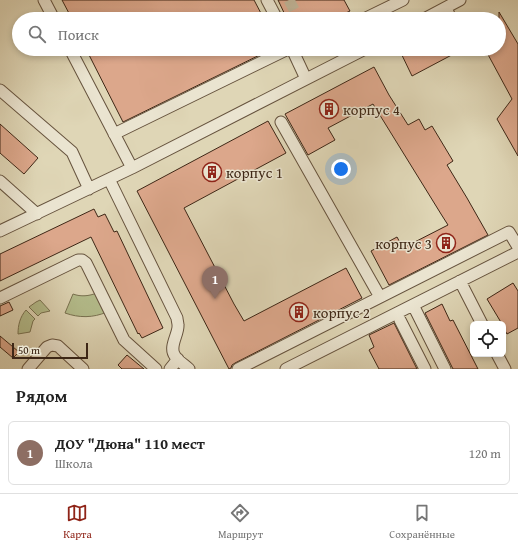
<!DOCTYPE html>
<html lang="ru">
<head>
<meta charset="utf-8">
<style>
  :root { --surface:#fff; --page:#f6f6f6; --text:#222; --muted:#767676; --line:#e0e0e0; --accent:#8f2418 }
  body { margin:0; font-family:"Gentium Book Plus",serif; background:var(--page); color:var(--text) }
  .controls { position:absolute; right:12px; bottom:12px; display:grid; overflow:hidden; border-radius:6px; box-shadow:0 2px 6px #0003 }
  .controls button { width:36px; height:36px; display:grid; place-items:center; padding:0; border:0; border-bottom:1px solid var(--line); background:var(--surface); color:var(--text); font:20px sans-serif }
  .scale { position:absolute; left:12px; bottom:10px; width:76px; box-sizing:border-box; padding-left:4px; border:2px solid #3e2716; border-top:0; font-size:11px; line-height:14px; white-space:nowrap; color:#3e2716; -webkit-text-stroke:3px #eae4d0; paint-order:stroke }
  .you { position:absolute; left:341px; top:169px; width:14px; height:14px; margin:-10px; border:3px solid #fff; border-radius:50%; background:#1a73e8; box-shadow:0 0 0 6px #1a73e833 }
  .badge { display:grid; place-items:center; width:26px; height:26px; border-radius:50%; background:var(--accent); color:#fff; font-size:13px; font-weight:700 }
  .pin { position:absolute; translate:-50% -33px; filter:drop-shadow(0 1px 2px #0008) }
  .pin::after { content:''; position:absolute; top:21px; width:14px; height:12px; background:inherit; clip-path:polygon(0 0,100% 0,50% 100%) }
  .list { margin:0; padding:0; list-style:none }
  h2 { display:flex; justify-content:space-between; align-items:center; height:52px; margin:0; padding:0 16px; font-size:17px }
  h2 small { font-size:13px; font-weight:400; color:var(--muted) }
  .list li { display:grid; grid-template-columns:26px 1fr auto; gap:12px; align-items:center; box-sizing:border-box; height:64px; margin:0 8px 8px; padding:0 8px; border:1px solid var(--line); border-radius:6px }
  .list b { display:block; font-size:15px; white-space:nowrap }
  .list p { margin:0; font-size:13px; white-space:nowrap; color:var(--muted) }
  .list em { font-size:13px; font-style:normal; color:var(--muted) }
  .icon { flex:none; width:22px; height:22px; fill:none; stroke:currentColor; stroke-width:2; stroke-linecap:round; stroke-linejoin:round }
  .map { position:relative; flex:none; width:518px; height:369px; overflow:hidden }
  .search { position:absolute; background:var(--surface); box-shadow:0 2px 6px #0003; left:12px; right:12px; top:12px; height:44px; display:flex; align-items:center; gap:10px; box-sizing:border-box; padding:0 14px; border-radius:22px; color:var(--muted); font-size:15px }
  .sheet { height:124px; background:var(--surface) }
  nav { display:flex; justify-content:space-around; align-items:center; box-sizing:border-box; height:56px; border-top:1px solid var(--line); background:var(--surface); font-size:11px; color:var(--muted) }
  nav a { display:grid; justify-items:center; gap:2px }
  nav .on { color:var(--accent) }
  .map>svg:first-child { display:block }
</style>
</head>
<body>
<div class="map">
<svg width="518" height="369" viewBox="0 0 518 369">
  <rect width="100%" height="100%" fill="#dfd6b6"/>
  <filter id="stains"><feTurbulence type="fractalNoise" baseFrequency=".005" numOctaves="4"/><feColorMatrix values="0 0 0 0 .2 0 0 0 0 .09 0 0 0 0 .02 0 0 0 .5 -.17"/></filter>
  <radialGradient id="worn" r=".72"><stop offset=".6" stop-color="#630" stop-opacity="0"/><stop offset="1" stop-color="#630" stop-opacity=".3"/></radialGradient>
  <path fill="#b4bd8c" stroke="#797251" d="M97,293L107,312C93,318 79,318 65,313L73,294C81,297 89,296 97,293Z
    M40,300L50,311L41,313L38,316L29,307L36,302Z
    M26,310L35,319L33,321L30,332L18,334C18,325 20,317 26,310Z"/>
  <path fill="#dca78b" stroke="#3e2716" d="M62,0H254L264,19H72Z
    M278,0H344L350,11L333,19H287Z
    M499,12L518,44V156L497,119L512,99L485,49H499Z
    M86,49H272L123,122Z
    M399,49H463L412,76Z
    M374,67L389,95L408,125L419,119L425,130L432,126L453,161L447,165L467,198L488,235L389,285L371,251L397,237L403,248L448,225L441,214L373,104L328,128L335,140L308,155L285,114Z
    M268,121L286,153L184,208L234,304L244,321L346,268L362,298L235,363L232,365L231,368L229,369L137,191Z
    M0,124L38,158L24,174L0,153Z
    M94,209L98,217L105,214L114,232L117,231L163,328L142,338L139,333L138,334L91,237L0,281V254Z
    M513,283L518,291V328L507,334L503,327V324H502L487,299Z
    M9,302L13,310L0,316V306Z
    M442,304L450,321L453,320L478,369H453L425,313Z
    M394,323L417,369H379L369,350L374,347L369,335Z
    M0,336L19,352L13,358L0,347Z
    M127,355L144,369H122L118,365Z"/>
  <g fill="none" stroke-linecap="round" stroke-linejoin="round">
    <path stroke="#bfb396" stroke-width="11" stroke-dasharray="11 5.5" stroke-linecap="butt" d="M289,0L299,19"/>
    <defs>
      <path id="minor" d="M44,0L54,19
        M267,0L277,19
        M446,8L451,19
        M364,19L403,0
        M424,19L460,0
        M70,49L132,168
        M292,49L306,79
        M0,90L72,152L89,189
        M281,122L380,297
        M114,134L288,49
        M109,179L177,318C177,320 178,323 178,325C179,334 168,347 175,356C178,361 185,365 189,369
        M0,181L37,214
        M0,231L132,168L365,49
        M460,281L482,324
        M0,298L78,260H82L86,263L124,340L156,369
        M413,305L445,369
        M400,320L425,369
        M497,354L505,369
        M28,369L47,347L52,345L58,346L83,369
        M170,369L178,359
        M238,369L509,232L518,247
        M286,369L518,252"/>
    </defs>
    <use href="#minor" stroke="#66533e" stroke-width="13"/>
    <use href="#minor" stroke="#eae4d0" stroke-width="11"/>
  </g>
  <defs>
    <symbol id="building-ring" viewBox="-11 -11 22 22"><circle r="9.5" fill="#eae4d0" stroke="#8f2418" stroke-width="1.5"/><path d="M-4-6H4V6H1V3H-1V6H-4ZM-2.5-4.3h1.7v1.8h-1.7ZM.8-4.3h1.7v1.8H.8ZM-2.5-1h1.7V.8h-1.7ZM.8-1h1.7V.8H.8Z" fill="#8f2418"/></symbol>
  </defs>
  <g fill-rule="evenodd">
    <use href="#building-ring" x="318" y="98" width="22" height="22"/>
    <use href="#building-ring" x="201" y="161" width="22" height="22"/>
    <use href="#building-ring" x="435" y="232" width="22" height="22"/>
    <use href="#building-ring" x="288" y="301" width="22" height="22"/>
  </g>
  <g text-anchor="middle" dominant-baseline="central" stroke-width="3" stroke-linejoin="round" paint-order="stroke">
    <g font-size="15" fill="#3e2716" stroke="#eae4d0" text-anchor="start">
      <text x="343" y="109">корпус 4</text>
      <text x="226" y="172">корпус 1</text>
      <text x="432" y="243" text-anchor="end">корпус 3</text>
      <text x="313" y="312">корпус 2</text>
    </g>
  </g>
  <rect width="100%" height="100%" filter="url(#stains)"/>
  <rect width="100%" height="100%" fill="url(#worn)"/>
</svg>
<div class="controls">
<button><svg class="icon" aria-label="locate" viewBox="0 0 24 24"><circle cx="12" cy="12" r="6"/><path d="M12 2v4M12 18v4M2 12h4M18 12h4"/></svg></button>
</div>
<div class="scale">50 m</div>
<div class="you"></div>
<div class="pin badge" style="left:215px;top:299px;background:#8d6e63">1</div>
<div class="search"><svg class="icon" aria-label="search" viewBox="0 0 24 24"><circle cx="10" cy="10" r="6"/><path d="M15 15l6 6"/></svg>Поиск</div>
</div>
<section class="sheet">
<h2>Рядом<small></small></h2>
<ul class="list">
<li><span class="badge" style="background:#8d6e63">1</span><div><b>ДОУ &quot;Дюна&quot; 110 мест</b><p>Школа</p></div><em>120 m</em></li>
</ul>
</section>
<nav>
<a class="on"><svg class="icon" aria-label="map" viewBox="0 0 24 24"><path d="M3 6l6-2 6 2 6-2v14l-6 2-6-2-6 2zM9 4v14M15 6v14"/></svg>Карта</a>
<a><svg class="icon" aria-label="directions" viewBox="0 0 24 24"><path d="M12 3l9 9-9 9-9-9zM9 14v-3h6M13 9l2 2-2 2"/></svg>Маршрут</a>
<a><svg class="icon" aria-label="saved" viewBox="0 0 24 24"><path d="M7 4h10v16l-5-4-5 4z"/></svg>Сохранённые</a>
</nav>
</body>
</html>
